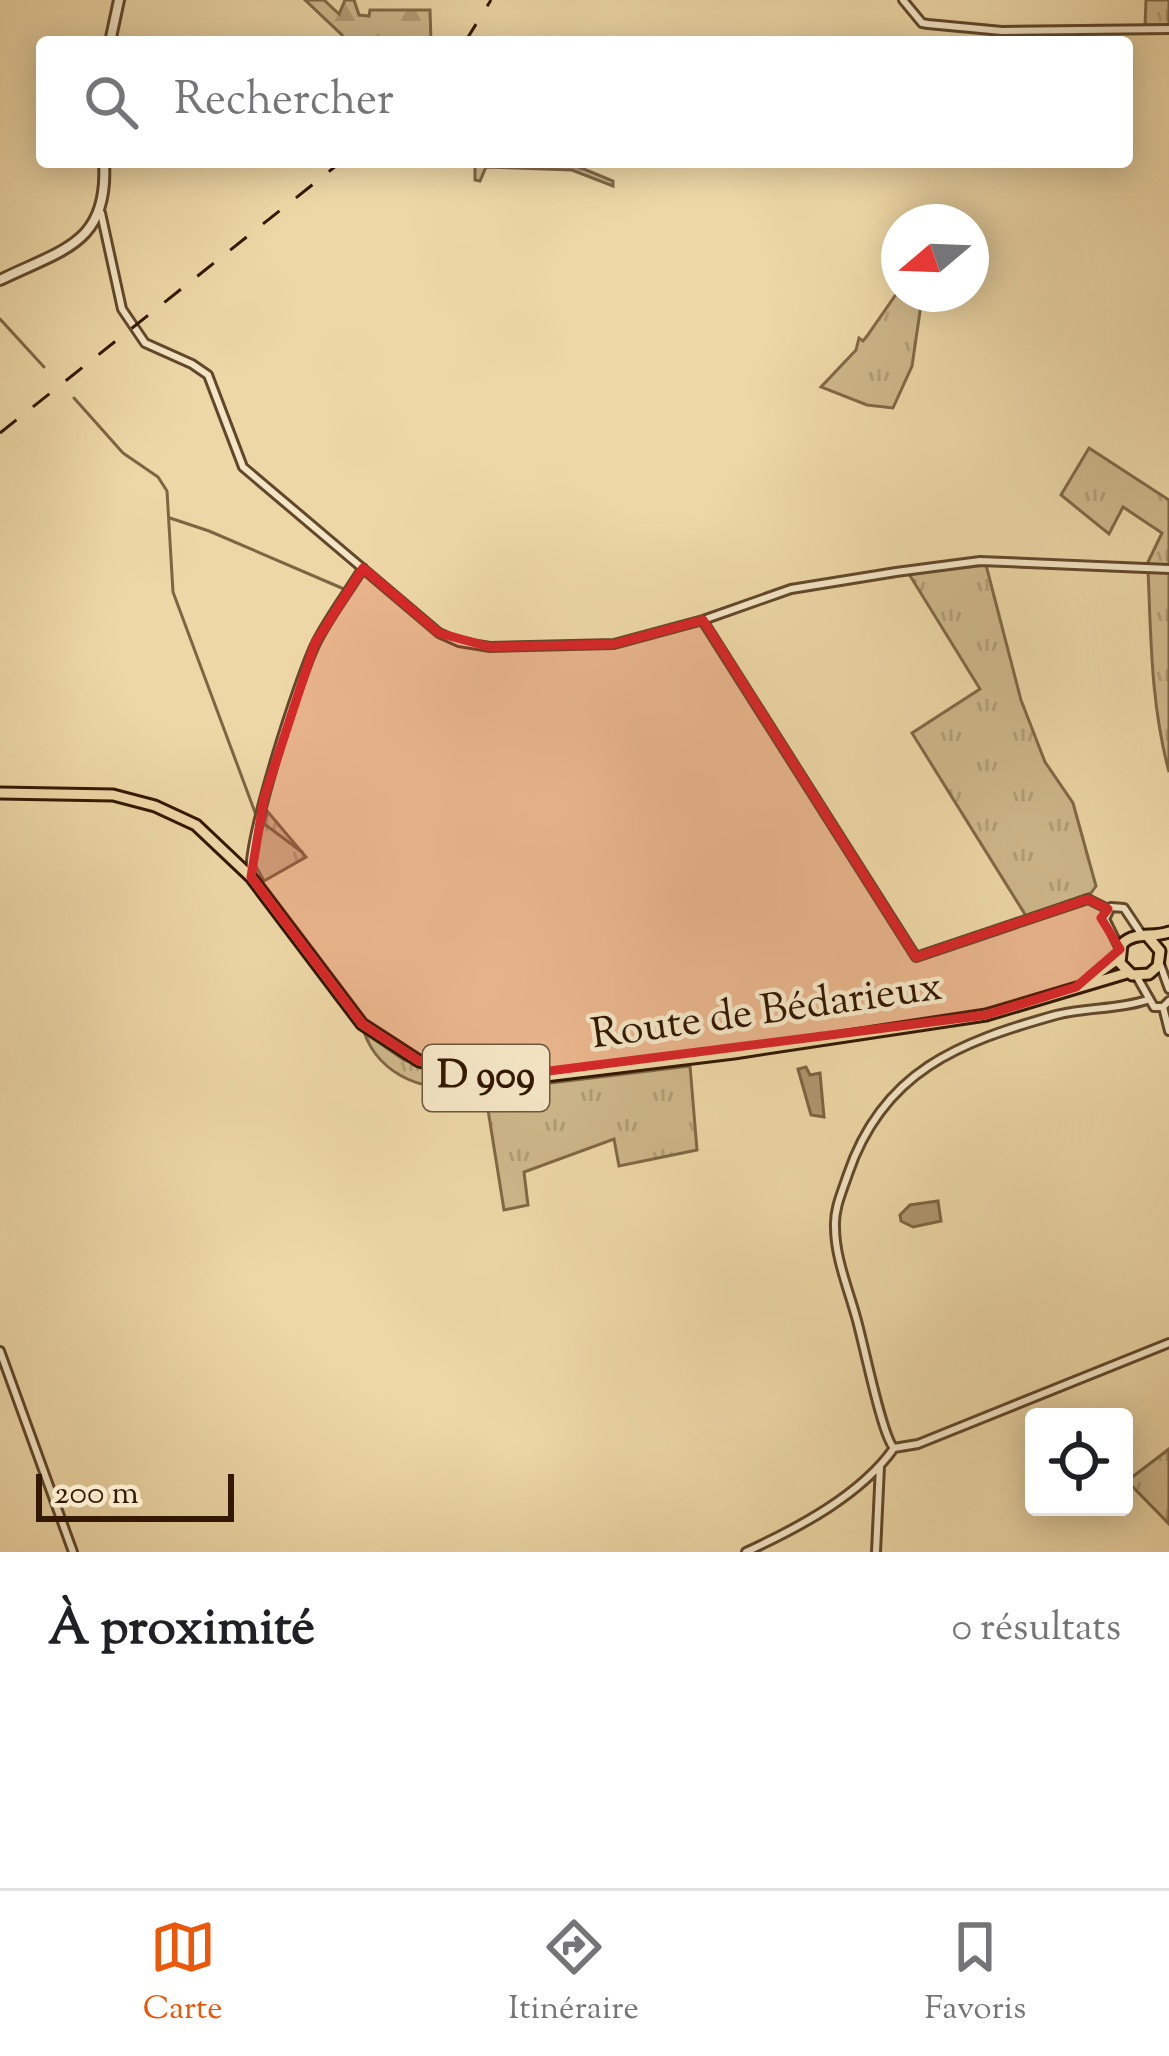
<!DOCTYPE html>
<html lang="fr">
<head>
<meta charset="utf-8">
<style>
  :root { --surface:#fff; --page:#f2f2f2; --text:#202124; --muted:#757577; --line:#e0e0e0; --accent:#ea580c }
  body { margin:0; font-family:"Sorts Mill Goudy",serif; background:var(--page); color:var(--text) }
  .controls { position:absolute; right:36px; bottom:36px; display:grid; overflow:hidden; border-radius:12px; box-shadow:0 6px 30px #0003 }
  .controls button { width:108px; height:108px; display:grid; place-items:center; padding:0; border:0; border-bottom:3px solid var(--line); background:var(--surface); color:var(--text); font:60px sans-serif }
  .compass { position:absolute; left:881px; top:204px; width:108px; height:108px; border-radius:50%; background:var(--surface); box-shadow:0 6px 30px #0003; rotate:251deg }
  .scale { position:absolute; left:36px; bottom:30px; width:198px; box-sizing:border-box; padding-left:12px; border:6px solid #331802; border-top:0; font-size:33px; line-height:42px; white-space:nowrap; color:#331802; -webkit-text-stroke:9px #f3e5c5; paint-order:stroke }
  .list { margin:0; padding:0; list-style:none }
  h2 { display:flex; justify-content:space-between; align-items:center; height:156px; margin:0; padding:0 48px; font-size:51px }
  h2 small { font-size:39px; font-weight:400; color:var(--muted) }
  .icon { flex:none; width:66px; height:66px; fill:none; stroke:currentColor; stroke-width:2; stroke-linecap:round; stroke-linejoin:round }
  .map { position:relative; flex:none; width:1169px; height:1552px; overflow:hidden }
  .search { position:absolute; background:var(--surface); box-shadow:0 6px 30px #0003; left:36px; right:36px; top:36px; height:132px; display:flex; align-items:center; gap:30px; box-sizing:border-box; padding:0 42px; border-radius:12px; color:var(--muted); font-size:45px }
  .sheet { height:336px; background:var(--surface) }
  nav { display:flex; justify-content:space-around; align-items:center; box-sizing:border-box; height:168px; border-top:3px solid var(--line); background:var(--surface); font-size:33px; color:var(--muted) }
  nav a { display:grid; justify-items:center; gap:6px }
  nav .on { color:var(--accent) }
  .map>svg:first-child { display:block }
</style>
</head>
<body>
<div class="map">
<svg width="1169" height="1552" viewBox="0 0 1169 1552">
  <defs>
    <pattern id="grass-tufts" width="24" height="20" patternUnits="userSpaceOnUse" patternTransform="scale(3)"><rect width="24" height="20" fill="#cdb78a"/><path d="M3 7l-1-3M5 7V3M7 7l1-3M15 17l-1-3M17 17v-4M19 17l1-3" fill="none" stroke="#b09d75"/></pattern>
    <pattern id="forest-firs" width="22" height="20" patternUnits="userSpaceOnUse" patternTransform="scale(3)"><rect width="22" height="20" fill="#cdb78a"/><path d="M5 1l3.5 6h-7zM16 11l3.5 6h-7z" fill="#b09d75"/></pattern>
  </defs>
  <rect width="100%" height="100%" fill="#edd7a6"/>
  <filter id="stains"><feTurbulence type="fractalNoise" baseFrequency=".00167" numOctaves="4"/><feColorMatrix values="0 0 0 0 .2 0 0 0 0 .09 0 0 0 0 .02 0 0 0 .5 -.17"/></filter>
  <radialGradient id="worn" r=".72"><stop offset=".6" stop-color="#630" stop-opacity="0"/><stop offset="1" stop-color="#630" stop-opacity=".3"/></radialGradient>
  <path fill="url(#grass-tufts)" stroke="#806846" stroke-width="3" d="M1146,0H1169V25L1145,27Z
    M899,290V294L922,298L912,366L893,408L867,405L821,387L856,350L859,338L863,341L867,336Z
    M1089,448L1169,500V566L1147,564L1162,533L1123,507L1109,534L1061,495Z
    M986,565L1021,700L1045,762L1073,803L1096,886L1091,893L1026,916L912,733L980,689L909,574Z
    M1148,570L1169,573V772C1151,705 1151,639 1148,570Z
    M268,812L306,857L264,881L252,859Z
    M364,1032L404,1060L473,1083C430,1097 379,1076 364,1032Z
    M690,1066L697,1150L619,1166L614,1139L524,1172L528,1205L504,1210L485,1091Z
    M1169,1449V1524L1127,1481Z"/>
  <path fill="url(#forest-firs)" stroke="#806846" stroke-width="3" d="M305,0H324L339,14L345,0H354L359,15L369,16L370,10H430L431,42H343L342,35Z
    M475,162H556L574,165L613,181V186L572,170L486,167L480,181L475,180Z"/>
  <path fill="#ae966e" stroke="#7d6443" stroke-width="3" d="M806,1067L810,1075L820,1073L824,1117L811,1115L798,1069Z
    M938,1201L941,1221L913,1227L901,1221L900,1215L910,1205Z"/>
  <g fill="none" stroke-linecap="round" stroke-linejoin="round">
    <path stroke="#7d6443" stroke-width="3" d="M0,319L44,367
      M74,398L123,453L158,477L167,491L173,592L256,815
      M170,518L209,531L344,589
      M263,823L302,852"/>
    <defs>
      <path id="minor" d="M903,0L922,23L928,24L1002,31L1169,29
        M101,213L122,309L145,343L192,364L208,375L243,467L439,633L459,642L490,647L614,644L703,620L791,589L896,572L980,561L1169,569
        M703,621L916,957L1088,899L1108,909
        M251,876C245,845 300,674 317,641C330,616 348,592 363,568
        M1119,947L1105,919L1111,907L1124,908L1142,935
        M1160,964L1169,989
        M1137,977L1154,1007H1163L1169,1001
        M1163,1007L1169,1031
        M0,1351L73,1552
        M894,1448C882,1437 863,1340 856,1317C848,1288 835,1257 835,1227C834,1209 842,1192 848,1174C883,1071 959,1042 1056,1015C1086,1007 1117,1010 1147,1000
        M746,1552C798,1528 861,1495 894,1448L918,1444L1169,1343
        M876,1552L880,1466"/>
      <path id="tertiary" d="M110,42L119,0
        M0,280C63,249 109,244 104,162"/>
      <path id="primary" d="M0,793L113,795L155,806L196,825L251,877L362,1024L419,1061L487,1079L529,1078L734,1053L986,1015L1127,973
        M1149,938L1160,951L1158,966L1149,974L1132,975L1120,963L1122,944C1135,931 1152,938 1169,932
        M1091,978L1119,958"/>
    </defs>
    <use href="#minor" stroke="#62482b" stroke-width="12"/>
    <use href="#tertiary" stroke="#62482b" stroke-width="14"/>
    <use href="#primary" stroke="#331802" stroke-width="15"/>
    <use href="#minor" stroke="#f3e5c5" stroke-width="6"/>
    <use href="#tertiary" stroke="#f3e5c5" stroke-width="8"/>
    <use href="#primary" stroke="#edd7a6" stroke-width="9"/>
    <path stroke="#331802" stroke-width="3" stroke-dasharray="21 21" stroke-linecap="butt" d="M465,42L491,0
      M0,433L341,162"/>
  </g>
  <path fill="#d62828" fill-opacity="0.2" stroke="#d62828" stroke-width="9" stroke-linejoin="round" d="M363,568L439,633L490,647L614,644L703,620L916,957L1088,899L1108,909L1101,918L1120,949L1076,987L986,1015L487,1079L419,1061L362,1024L251,877L264,798L315,643Z"/>
  <g text-anchor="middle" dominant-baseline="central" stroke-width="9" stroke-linejoin="round" paint-order="stroke">
    <rect fill="#f3e5c5" stroke="#6d563c" stroke-width="3" x="423" y="1045" width="126" height="66" rx="9"/>
    <g font-size="39" font-weight="bold" fill="#331802">
      <text x="486" y="1078">D 909</text>
    </g>
    <g font-size="42" fill="#331802" stroke="#f3e5c5">
      <text transform="translate(767 1013) rotate(-8)">Route de Bédarieux</text>
    </g>
  </g>
  <rect width="100%" height="100%" filter="url(#stains)"/>
  <rect width="100%" height="100%" fill="url(#worn)"/>
</svg>
<div class="controls">
<button><svg class="icon" aria-label="locate" viewBox="0 0 24 24"><circle cx="12" cy="12" r="6"/><path d="M12 2v4M12 18v4M2 12h4M18 12h4"/></svg></button>
</div>
<svg class="compass" viewBox="-18 -18 36 36"><path d="M0-13l5 13h-10z" fill="#e53935"/><path d="M0 13l5-13h-10z" fill="#757577"/></svg>
<div class="scale">200 m</div>
<div class="search"><svg class="icon" aria-label="search" viewBox="0 0 24 24"><circle cx="10" cy="10" r="6"/><path d="M15 15l6 6"/></svg>Rechercher</div>
</div>
<section class="sheet">
<h2>À proximité<small>0 résultats</small></h2>
<ul class="list">
</ul>
</section>
<nav>
<a class="on"><svg class="icon" aria-label="map" viewBox="0 0 24 24"><path d="M3 6l6-2 6 2 6-2v14l-6 2-6-2-6 2zM9 4v14M15 6v14"/></svg>Carte</a>
<a><svg class="icon" aria-label="directions" viewBox="0 0 24 24"><path d="M12 3l9 9-9 9-9-9zM9 14v-3h6M13 9l2 2-2 2"/></svg>Itinéraire</a>
<a><svg class="icon" aria-label="saved" viewBox="0 0 24 24"><path d="M7 4h10v16l-5-4-5 4z"/></svg>Favoris</a>
</nav>
</body>
</html>
